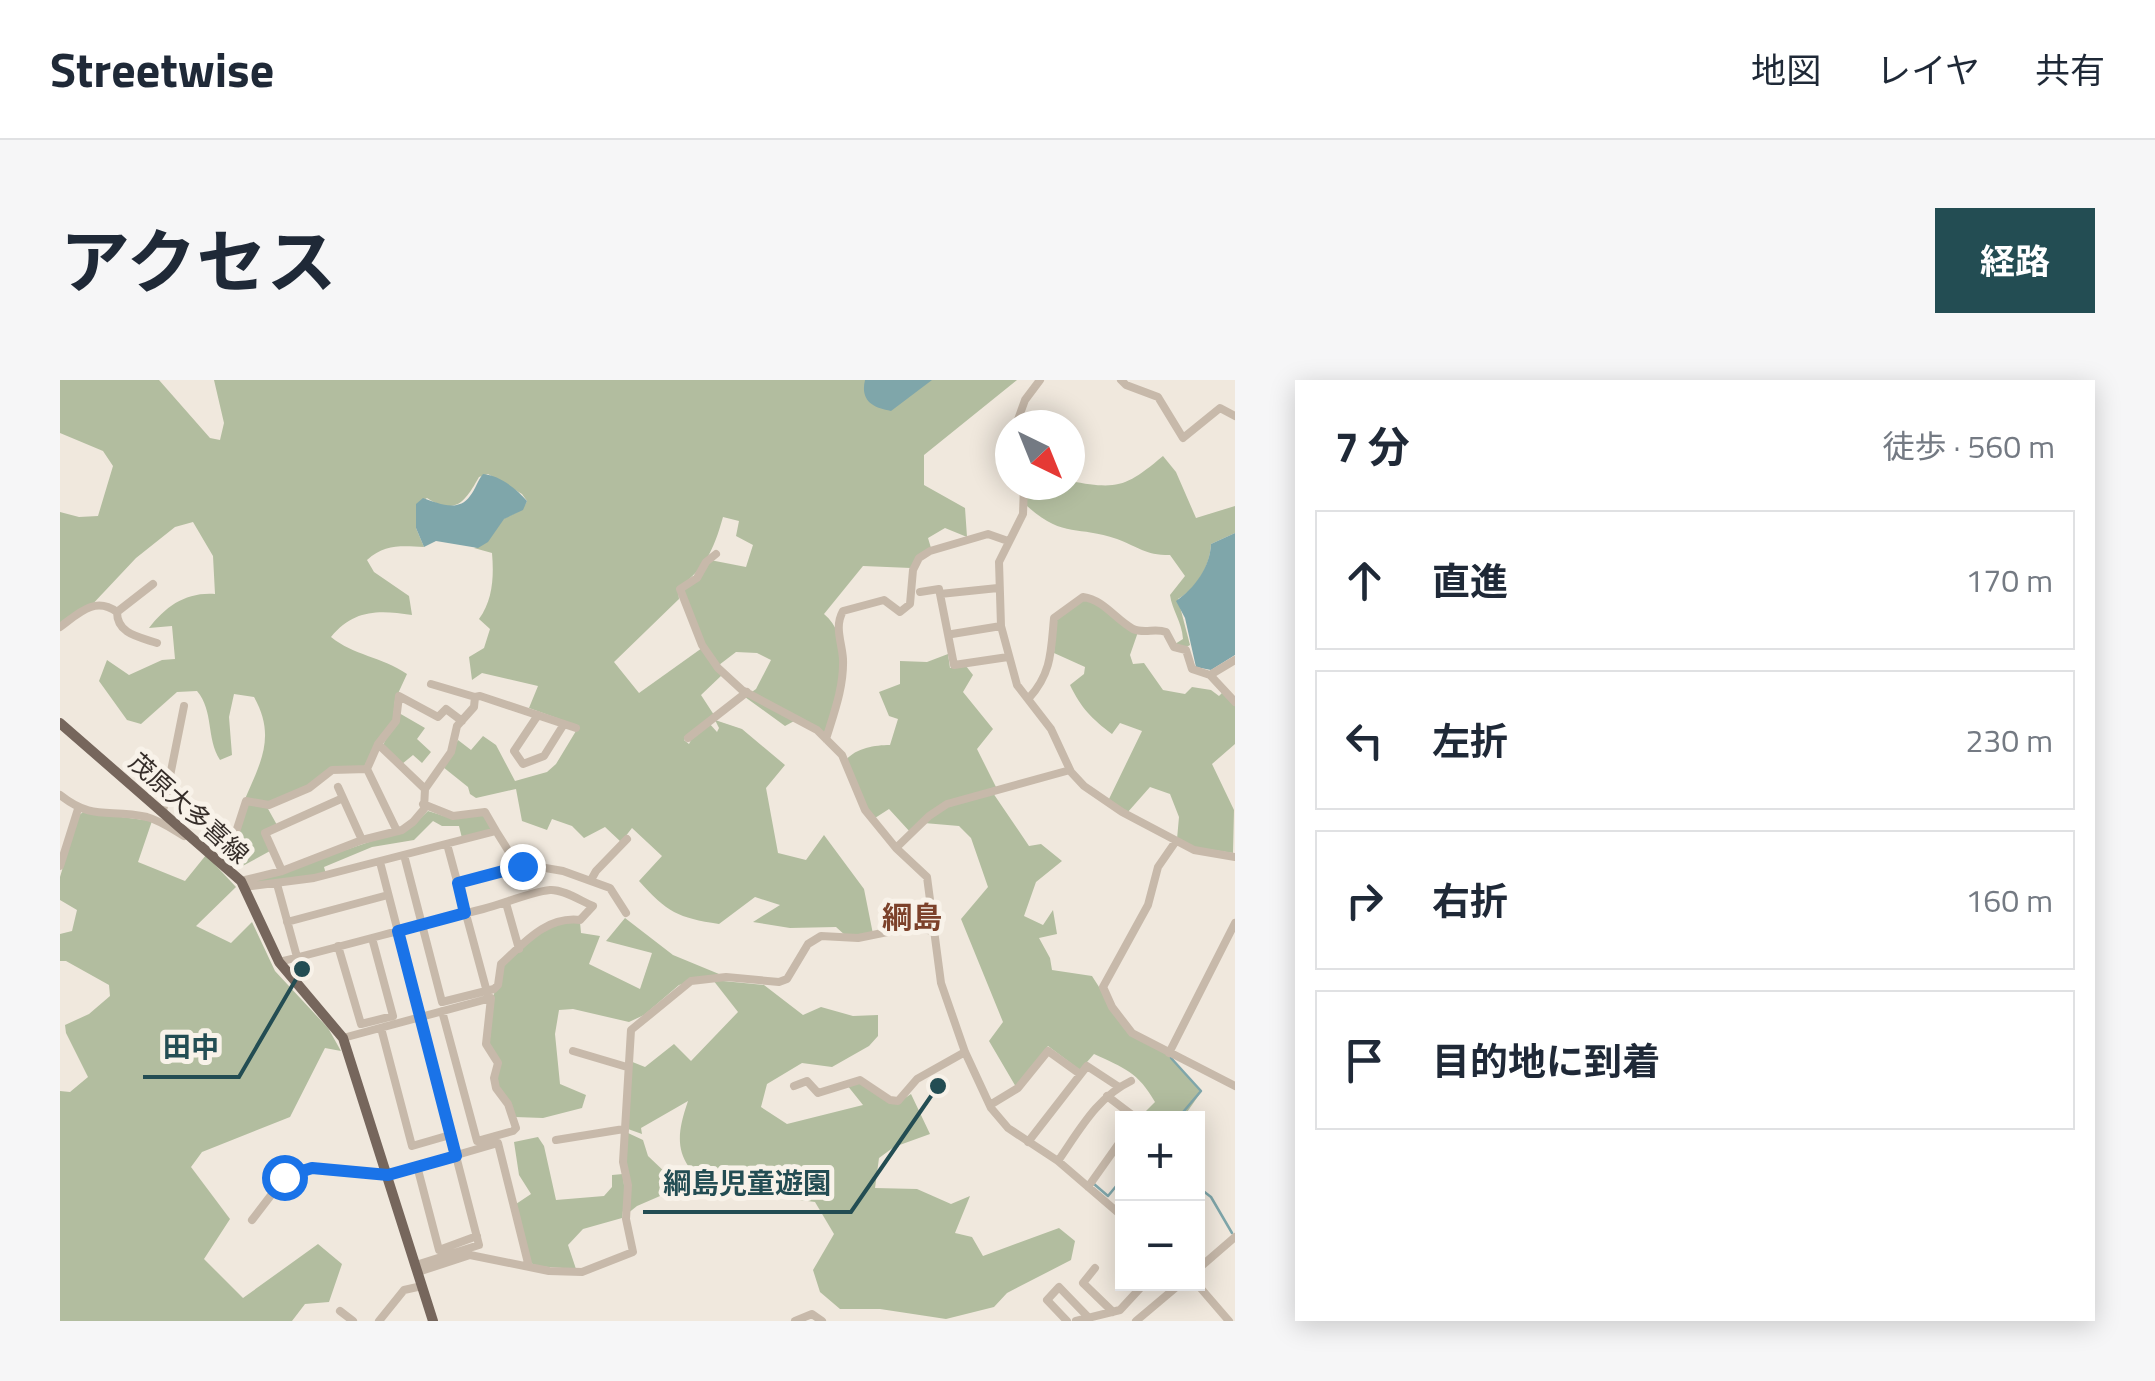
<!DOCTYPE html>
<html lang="ja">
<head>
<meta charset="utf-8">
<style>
  :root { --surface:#fff; --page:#f6f6f7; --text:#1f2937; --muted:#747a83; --line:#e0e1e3; --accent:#234d53 }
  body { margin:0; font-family:"Titillium Web","Noto Sans JP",sans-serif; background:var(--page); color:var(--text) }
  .controls { position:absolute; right:30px; bottom:30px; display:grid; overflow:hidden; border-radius:0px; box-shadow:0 5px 25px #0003 }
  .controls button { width:90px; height:90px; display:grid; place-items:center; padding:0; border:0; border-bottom:2px solid var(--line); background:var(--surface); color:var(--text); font:50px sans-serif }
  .compass { position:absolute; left:935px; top:30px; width:90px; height:90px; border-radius:50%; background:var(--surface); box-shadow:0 5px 25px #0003; rotate:137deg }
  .stop { position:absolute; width:30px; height:30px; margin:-22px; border:8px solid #1a73e8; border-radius:50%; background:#fff }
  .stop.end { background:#1a73e8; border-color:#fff; box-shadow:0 2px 10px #0008 }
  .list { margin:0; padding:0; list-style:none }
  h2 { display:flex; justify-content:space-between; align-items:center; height:130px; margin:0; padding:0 40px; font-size:42px }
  h2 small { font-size:32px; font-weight:400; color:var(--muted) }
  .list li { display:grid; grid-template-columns:65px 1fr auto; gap:30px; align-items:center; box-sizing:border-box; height:140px; margin:0 20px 20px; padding:0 20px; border:2px solid var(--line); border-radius:0px }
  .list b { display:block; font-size:38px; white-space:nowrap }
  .list em { font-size:32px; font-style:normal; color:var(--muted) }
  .icon { flex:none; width:55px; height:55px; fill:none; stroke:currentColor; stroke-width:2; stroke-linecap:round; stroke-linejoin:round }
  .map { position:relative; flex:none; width:1175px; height:941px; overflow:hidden; border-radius:0px }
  header { display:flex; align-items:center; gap:60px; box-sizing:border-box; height:140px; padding:0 50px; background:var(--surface); border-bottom:2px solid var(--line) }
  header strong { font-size:48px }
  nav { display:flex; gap:55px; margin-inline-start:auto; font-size:35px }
  .intro { display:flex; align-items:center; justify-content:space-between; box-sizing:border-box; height:240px; padding:0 60px }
  h1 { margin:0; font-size:70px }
  .button { padding:25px 45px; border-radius:0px; background:var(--accent); color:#fff; font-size:35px; font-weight:700 }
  main { display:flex; gap:60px; padding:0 60px }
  aside { flex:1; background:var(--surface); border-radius:0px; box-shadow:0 5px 25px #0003 }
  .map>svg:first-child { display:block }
</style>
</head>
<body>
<header>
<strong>Streetwise</strong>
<nav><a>地図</a><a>レイヤ</a><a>共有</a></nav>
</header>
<div class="intro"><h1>アクセス</h1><a class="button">経路</a></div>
<main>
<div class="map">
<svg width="1175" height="941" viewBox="0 0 1175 941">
  <rect width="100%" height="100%" fill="#f0e8dd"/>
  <path fill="#b2bd9f" d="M0,0H99L150,58L160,60L164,43L154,0H957L864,75V105L905,128L907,157L885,148L868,158L871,168L855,179L851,188L803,186L764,234C796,260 776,318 767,352L762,353L756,347L736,340L725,346L685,317L696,309L711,280L697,273L676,272L659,285L644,267L622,212L639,198L650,180L686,187L693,165L676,156L679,141L663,137C653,172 646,186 618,209L619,219L554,282L579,313L642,268L662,295L641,315L654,335L624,360L629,364L633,356L649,343L657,352L659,348L655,340L682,349L725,385L706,408L718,473L746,480L764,455L804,509L813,554L786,556L776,547L730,548L693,542L720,525L695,517L659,544C618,538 607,532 579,501L602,476L572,448L561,462L545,447L524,458L512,446L492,439L487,450L462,441L456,409L416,418L410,414L408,407L383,387L398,360L411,370L423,356L436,365L455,401L487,392L496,384L519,346L469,328L478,306L422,293L412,300L409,277L424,268L430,249L419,239C433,220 434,196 432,173L414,168C431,163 429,149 442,140C452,133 461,134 467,121L462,114L428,94L419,97C406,120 396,137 367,118L357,124L356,148L364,167C341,166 325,164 307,180L314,192L349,216L352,235C319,230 294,229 271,257C293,275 322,277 347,294L335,320L333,341L316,363L304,387L273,388L250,405L209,423L185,419C201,382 216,356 194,317L174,314L169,337L172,375L160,380C146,358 154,331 137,311L117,312L81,344L67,340L39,301L47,280L69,295L102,280L115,279L112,246L89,248C106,226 126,212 155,214L153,176L133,142L115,147L76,178L28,229L0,249V132L19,137L38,136L53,86L43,71L0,53Z
    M1103,76L1116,92L1136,138L1175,126V153L1151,164C1150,185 1138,208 1118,219L1130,265L1123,269L1115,264L1123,259C1122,242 1112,230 1110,215L1125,196L1110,175C1084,175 1079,167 1057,159C1017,145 1004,159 967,126L966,105H1010V101C1058,110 1066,107 1103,76Z
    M1030,219L1078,252L1070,275L1073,284L1084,283L1103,310L1125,314L1132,307L1151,310L1159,316L1163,312L1175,325V364L1152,384L1174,430L1173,473L1134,467L1117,459L1119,437L1110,414L1090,407L1067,433L1049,419L1082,351L1060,343L1052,354C1032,339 1021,328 1010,305L1024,294L1025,287L994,273L997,238L1018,220Z
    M888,274L890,288L906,286L913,295L903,312L933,349L917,369L936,407L902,417L851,453L829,429L815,438L807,429L786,380C796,368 815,365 830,365L838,339L829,336L819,312L840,304V281L867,282Z
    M339,333L365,348L357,359L371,372L362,383L353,375L342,384L323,365Z
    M933,413L969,466L981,464L1002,481L976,502L964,536L983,545L993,530L997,554L979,558L990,578L992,590L1032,596L1064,646L1111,677L1141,712L1123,738H1079L1095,722C1078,692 1064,688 1034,674L1020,690L988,666L956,707L929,661L943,642L901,539L928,507L911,458L899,446L864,443L882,429Z
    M187,424L207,427L217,445L203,452L210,471L177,489L166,477Z
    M368,431L384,436L424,434L432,447L430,451L402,458L399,446H382L373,441L354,460L312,467L264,487L266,494L189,503L350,448Z
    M23,432L92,441L78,482L125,501L146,475L176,507L136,546L171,563L192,542L215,591L268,648L281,671L265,668L230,737L142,772L131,787L170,839L144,879L183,918L258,864L282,884L269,922L245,924L232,941H0V711L10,712L28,697L6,653L5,645L29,634L50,616L49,605L6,581H0V554L12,551L17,530L0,520V497L18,436Z
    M565,538L613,575L659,594L619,605L584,635L569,642L513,629L499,630L495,654L500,704L526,715L522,728L483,738L455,737L437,708L438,690L429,669L434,614L440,589L482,549L507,541L520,542L521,553L540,556L529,584L580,609L592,573L546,561Z
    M653,600L704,605L743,635L761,627L793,636L818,635V656L809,666L772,687L742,683L707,704L701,727L727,744L803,725L787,705L799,702L839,722L851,714L870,754L834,767L819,778L815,808L857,809L891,824L910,816L895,853L912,857L923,876L999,848L1015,861L1011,880L947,913L934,927L886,939L820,929H780L760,912L753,890L774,854L755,822L710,816L654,814C619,782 612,767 628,721L581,748L582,754L568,749L570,681L585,687L614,664L631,681L678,632Z
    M568,753L583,760L588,776L608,795L607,813L577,826L567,834L565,781Z
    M478,757L484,766L496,820L544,816L552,807V795L563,794L565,816L562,838L523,849L508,865L516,889L474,886L471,882L456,824L471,814L459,795L454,762Z"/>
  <path fill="#7fa6aa" d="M805,0H872L831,31C813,28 800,21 805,0Z
    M423,94C439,95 457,109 467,121L463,130L444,139L428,162L418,168L376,161L364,167L356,148V124L363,118C378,123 398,133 410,116C416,109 417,101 423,94Z
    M1175,153V275L1151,290L1136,287L1125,238L1116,221C1135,208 1150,187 1151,164Z"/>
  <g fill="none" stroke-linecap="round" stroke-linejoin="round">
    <path stroke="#7fa6aa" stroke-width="2.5" d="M1111,678L1141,711L1118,738
      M1034,804L1048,816L1062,799
      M1138,807L1151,817L1172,853"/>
    <path stroke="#c7b9aa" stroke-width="8" d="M1061,0L1066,5L1098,17L1123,58L1160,28L1175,36
      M956,45L965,20L980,0
      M964,105L963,134L939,182L941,246L957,305L991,349L1011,392L1024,406L1062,432L1134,470L1175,477
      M656,174L646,182L637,198L620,209L642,265L658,288L682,310L757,350L782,375L805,430L836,468L867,497L881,603L905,672L931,728L948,748L998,781L1062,836
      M938,208L880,214L894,285L948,277
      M860,212L879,209L880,214
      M57,232L93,204
      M0,247C19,233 35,216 57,232C57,254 79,257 97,263
      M892,254L941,246
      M1150,295L1175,322
      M371,304L415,317
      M969,318C992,293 991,270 994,238L1023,217C1044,220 1055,239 1073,249C1084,254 1095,248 1106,252L1114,267L1126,270L1132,289L1150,295L1175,280
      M478,335L454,371L463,384L484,376L504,344
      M628,358L687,312
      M766,359C774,333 784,307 783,279C782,262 774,247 783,231L824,220L840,232L850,224L853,190L859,178L870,171L928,154L948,161
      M318,364L365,409
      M307,389L337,451
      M278,407L302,460
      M0,415C34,442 49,428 87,437C101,441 112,449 124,456
      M363,424L393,436L425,432L436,451
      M103,431L124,326
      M1116,461L1098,487L1088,525L1043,607L1052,627L1072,653L1175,706
      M387,464L427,612
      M836,468L869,436L887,424L1010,390
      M161,481L175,455L186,421L209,425L249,408L272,390L307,389L318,364L336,341L339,316L378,337L386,329L402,341
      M320,482L419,865L356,885
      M0,486L18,429
      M222,491L205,453L283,418
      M531,500L536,491L567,459
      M181,501L222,491L302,460L342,450L353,442L364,429L365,409L391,372L397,346L414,327L415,317L420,316L516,348
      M398,503L462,486
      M217,504L237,577
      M184,507L254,498L436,451L456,483L503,491L550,508L566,533
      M446,523L459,569
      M227,542L328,515
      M278,566L301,644L333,636L312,558
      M219,582C287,565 355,546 423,529C444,524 469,512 490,510C503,509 521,521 533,526L520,540C486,536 464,563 441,584L438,605L434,609L382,622L344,475
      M321,648L352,766L390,755
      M283,658L431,618L426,664L438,683L434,698L436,708L448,724L456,748L453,751L417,761L382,631
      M513,671L567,687
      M1109,673L1175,543
      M734,706L747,701L758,713L800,700L830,720L838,721L857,699L905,672
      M1047,716L1076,738
      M930,725L958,708L988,671L1020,694
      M496,760L564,749
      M968,762L1027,686L1059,707
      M998,781C1019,751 1037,717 1071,701
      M357,786L379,870L417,856
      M1028,807L1062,759
      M192,840L225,797L244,788L328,795L438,763L469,887
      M1035,888L1023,903L1053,932
      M1138,889L1175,857
      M358,892L410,875L489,891L522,892L573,872L566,839L568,805L563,782L571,650L631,601L666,597L719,602L727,599L748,564L761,556L798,558L852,547L873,551
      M1137,904L1169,941
      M280,931L293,941
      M319,941L344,910L362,906
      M735,941L752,934L762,941
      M1007,941L987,920L999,907L1029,938
      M1016,941L1060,930L1084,904
      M1076,941L1120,904"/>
    <path stroke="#76665c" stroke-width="10" d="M0,343L181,501L219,582L283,658L373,941"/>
  </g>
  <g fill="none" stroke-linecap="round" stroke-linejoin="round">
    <path stroke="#1a73e8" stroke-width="12" d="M224,797L252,788L328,795L396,776L338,551L405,533L398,503L462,486"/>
  </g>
  <g text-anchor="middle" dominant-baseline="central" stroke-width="10" stroke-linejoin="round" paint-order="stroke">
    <g font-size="25" fill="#352d29" stroke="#f8f2e9">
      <text transform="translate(129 428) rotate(42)">茂原大多喜線</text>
    </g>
    <g font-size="30" font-weight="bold" fill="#7c412a" stroke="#f8f2e9">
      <text x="852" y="537">綱島</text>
    </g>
  </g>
  <path fill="none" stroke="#234d53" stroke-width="4" d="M242 589L179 697H83M878 706L791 832H583"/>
  <g fill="#234d53" stroke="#f8f2e9" stroke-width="4">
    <circle cx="242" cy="589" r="10"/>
    <circle cx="878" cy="706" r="10"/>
  </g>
  <g font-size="28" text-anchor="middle" font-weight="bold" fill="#234d53" stroke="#f8f2e9" stroke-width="10" stroke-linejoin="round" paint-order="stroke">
    <text x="131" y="677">田中</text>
    <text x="687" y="813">綱島児童遊園</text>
  </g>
</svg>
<div class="controls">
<button>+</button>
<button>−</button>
</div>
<svg class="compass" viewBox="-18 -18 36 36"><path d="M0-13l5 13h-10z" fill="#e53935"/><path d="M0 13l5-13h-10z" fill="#747a83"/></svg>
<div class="stop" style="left:224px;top:797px"></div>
<div class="stop end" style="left:462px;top:486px"></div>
</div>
<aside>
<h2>7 分<small>徒歩 · 560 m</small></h2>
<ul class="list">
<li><svg class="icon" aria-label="ahead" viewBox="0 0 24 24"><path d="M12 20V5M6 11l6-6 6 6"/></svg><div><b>直進</b></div><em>170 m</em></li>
<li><svg class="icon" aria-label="left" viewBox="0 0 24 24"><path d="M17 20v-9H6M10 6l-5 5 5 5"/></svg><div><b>左折</b></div><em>230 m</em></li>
<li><svg class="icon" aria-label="right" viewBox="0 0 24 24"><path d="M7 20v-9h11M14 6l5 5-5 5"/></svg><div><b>右折</b></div><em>160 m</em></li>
<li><svg class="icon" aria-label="arrive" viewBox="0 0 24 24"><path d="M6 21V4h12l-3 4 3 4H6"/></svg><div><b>目的地に到着</b></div></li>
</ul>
</aside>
</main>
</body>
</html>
